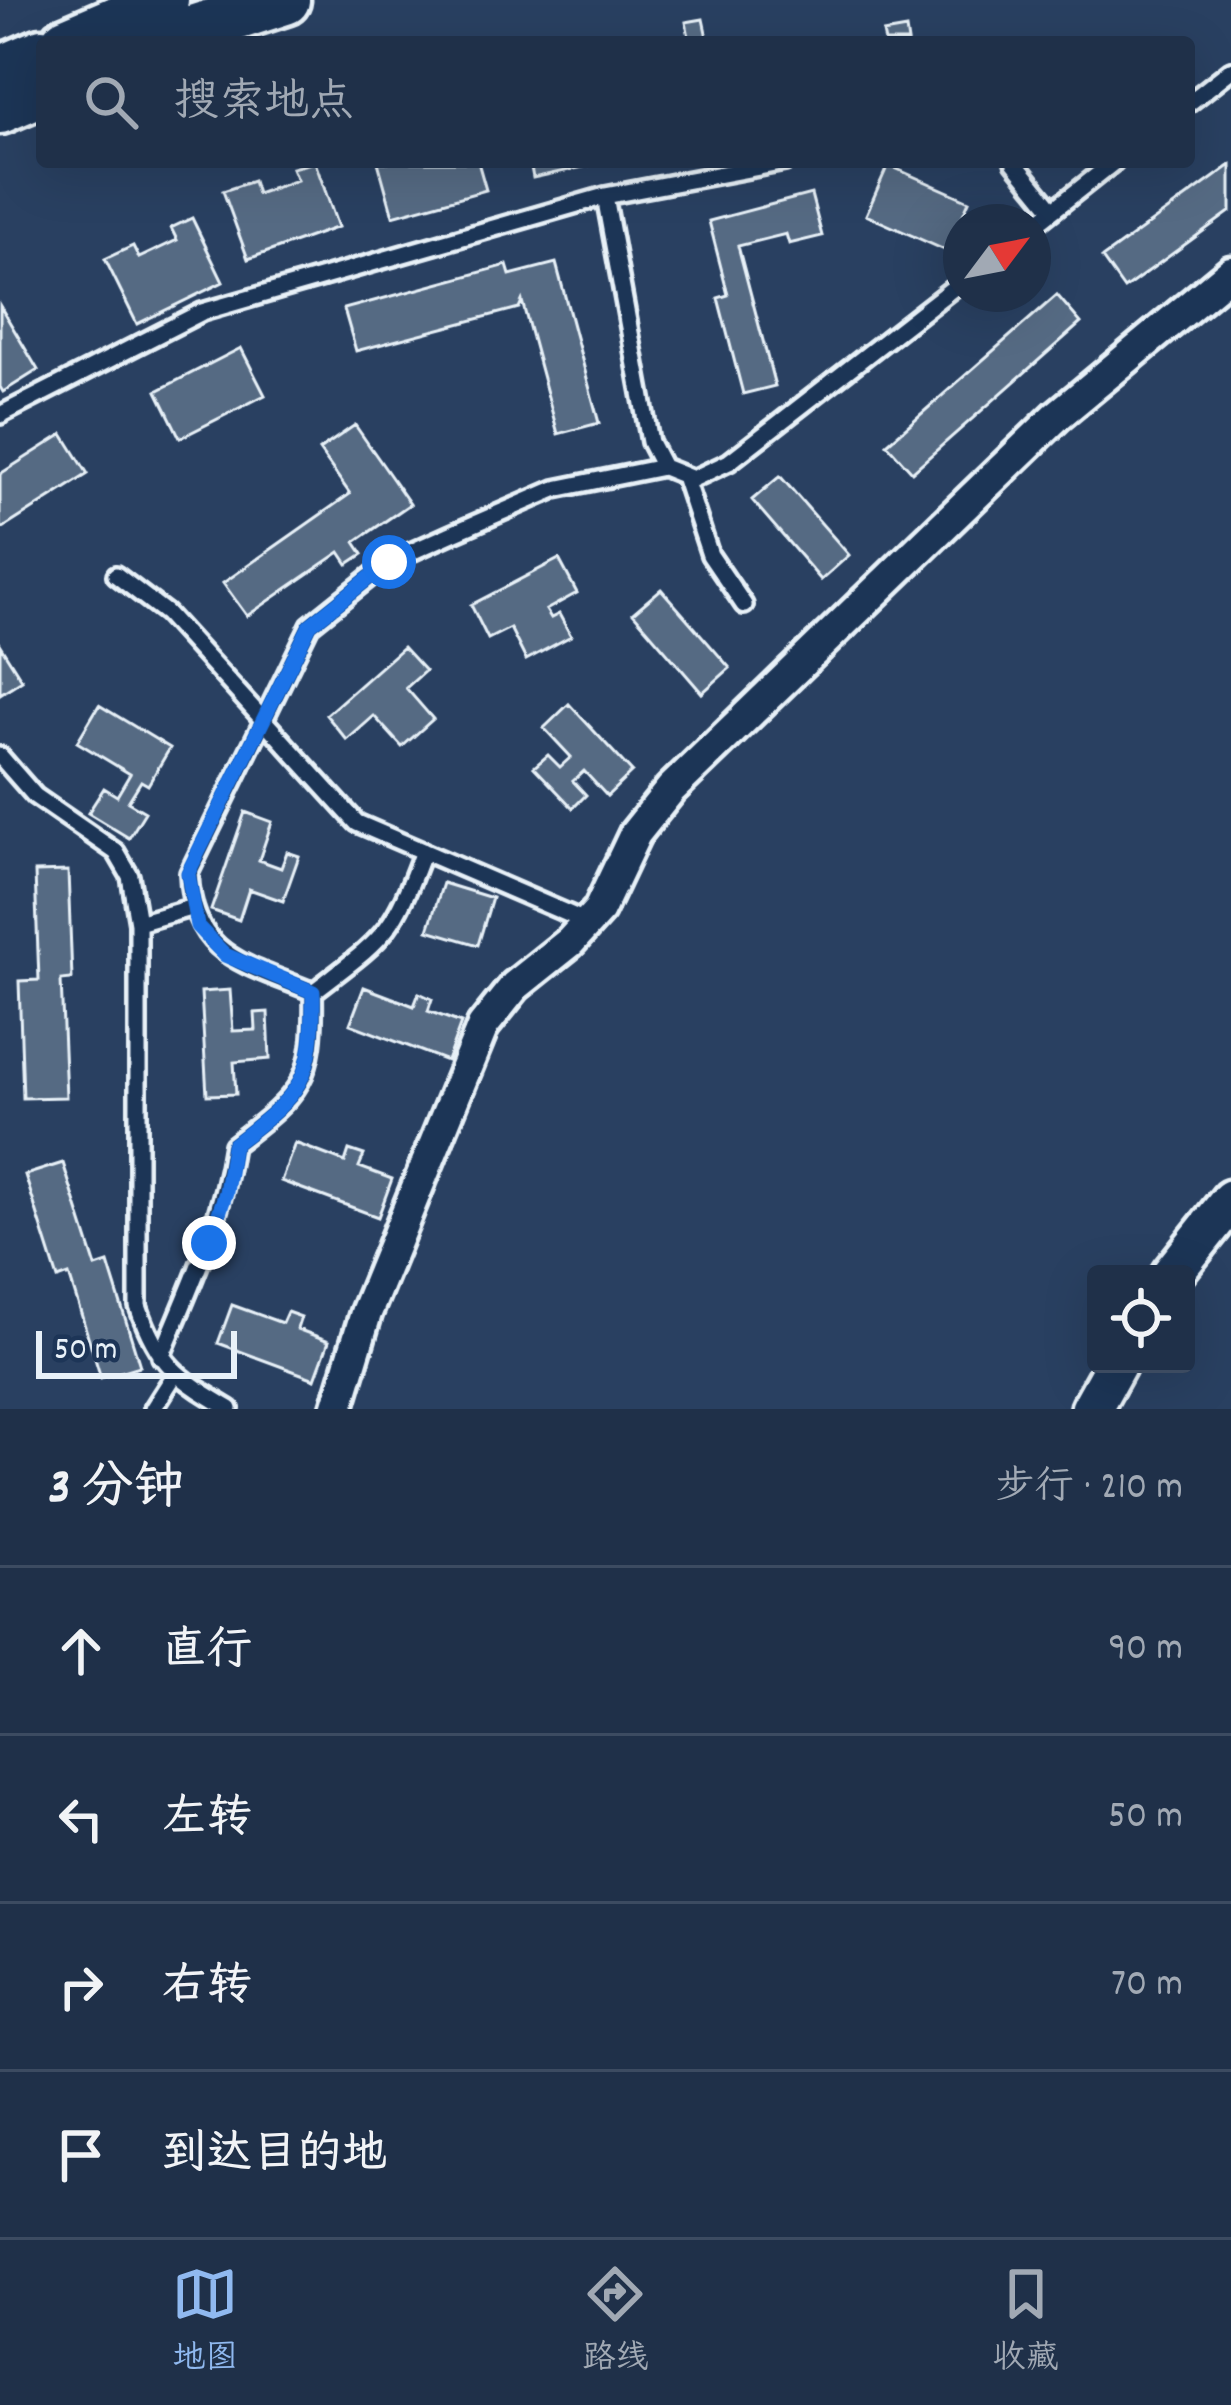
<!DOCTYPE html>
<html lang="zh">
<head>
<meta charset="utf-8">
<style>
  :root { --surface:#1f3049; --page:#2c3c53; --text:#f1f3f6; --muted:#a1a9b4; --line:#3c4b61; --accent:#90b9f0 }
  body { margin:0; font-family:Dekko,"LXGW WenKai TC",sans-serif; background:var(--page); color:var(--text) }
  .controls { position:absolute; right:36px; bottom:36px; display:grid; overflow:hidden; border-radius:12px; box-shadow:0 12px 48px #0002 }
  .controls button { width:108px; height:108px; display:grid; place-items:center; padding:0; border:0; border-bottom:3px solid var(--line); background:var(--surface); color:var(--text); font:60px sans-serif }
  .compass { position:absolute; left:943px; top:204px; width:108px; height:108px; border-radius:50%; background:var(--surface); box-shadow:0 12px 48px #0002; rotate:58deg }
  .scale { position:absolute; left:36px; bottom:30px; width:201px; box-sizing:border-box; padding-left:12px; border:6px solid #e8f1f8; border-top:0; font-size:33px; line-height:42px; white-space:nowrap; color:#e8f1f8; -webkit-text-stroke:9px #1d3557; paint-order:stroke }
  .stop { position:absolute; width:36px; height:36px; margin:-27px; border:9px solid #1a73e8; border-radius:50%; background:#fff }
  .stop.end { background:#1a73e8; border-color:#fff; box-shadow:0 3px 12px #0008 }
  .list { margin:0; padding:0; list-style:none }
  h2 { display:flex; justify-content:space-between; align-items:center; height:156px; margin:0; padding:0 48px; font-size:51px }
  h2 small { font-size:39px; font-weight:400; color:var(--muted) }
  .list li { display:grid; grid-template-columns:78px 1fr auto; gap:36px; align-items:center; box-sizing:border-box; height:168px; padding:0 48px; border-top:3px solid var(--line) }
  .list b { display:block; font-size:45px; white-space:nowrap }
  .list em { font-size:39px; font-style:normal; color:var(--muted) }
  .icon { flex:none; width:66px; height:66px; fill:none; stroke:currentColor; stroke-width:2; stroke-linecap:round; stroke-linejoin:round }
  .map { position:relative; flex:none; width:1231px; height:1409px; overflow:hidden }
  .search { position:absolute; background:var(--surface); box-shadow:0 12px 48px #0002; left:36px; right:36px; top:36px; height:132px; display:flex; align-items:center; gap:30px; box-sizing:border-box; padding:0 42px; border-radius:12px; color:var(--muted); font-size:45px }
  .sheet { height:828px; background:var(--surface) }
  nav { display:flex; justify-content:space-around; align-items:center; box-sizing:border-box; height:168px; border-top:3px solid var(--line); background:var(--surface); font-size:33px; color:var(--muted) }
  nav a { display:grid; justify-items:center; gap:6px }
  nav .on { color:var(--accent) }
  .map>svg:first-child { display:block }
</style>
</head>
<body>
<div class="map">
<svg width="1231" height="1409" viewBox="0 0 1231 1409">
  <rect width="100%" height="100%" fill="#294061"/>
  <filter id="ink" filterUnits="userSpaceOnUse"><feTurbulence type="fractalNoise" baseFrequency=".00833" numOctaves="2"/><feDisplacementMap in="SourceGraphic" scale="24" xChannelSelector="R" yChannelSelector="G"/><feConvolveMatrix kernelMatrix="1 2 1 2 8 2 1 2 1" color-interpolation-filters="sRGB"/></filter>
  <g filter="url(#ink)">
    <path fill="#556a83" stroke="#e8f1f8" stroke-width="3" d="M703,19L708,42H690L686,22Z
      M906,29L908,42H885L883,33Z
      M315,162L338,227L248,259L223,191L253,181L257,194L297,180L292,168Z
      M378,162H478L486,190L393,216Z
      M530,162H606L533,178Z
      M888,165L969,201L947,251L866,215Z
      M1231,165V211L1124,289L1102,258Z
      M811,194L822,236L789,244L786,234L738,246L775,386L743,394L718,298L728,295L709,221Z
      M192,218L223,282L137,324L105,259L133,246L139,258L177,240L171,228Z
      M556,263L599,423L558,434L522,301L519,308L356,351L344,309L507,265L510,275Z
      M1057,295L1081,323L912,472L887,444Z
      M0,306L38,370L3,392L0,387Z
      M241,348L265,395L180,438L157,391Z
      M355,425L410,504L355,542L363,554L348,564L340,552L247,616L223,583L350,494L319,450Z
      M63,434L88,474L0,530V474Z
      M780,476L849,555L821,580L752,500Z
      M559,559L577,593L546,610L551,618L559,614L571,636L526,660L510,628L488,639L471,605Z
      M661,589L730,668L702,693L633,613Z
      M0,645L22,680L0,694Z
      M403,647L425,671L406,688L433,719L402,747L374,716L347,740L326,715Z
      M569,704L632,772L607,796L584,771L573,781L586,795L573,808L534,767L548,755L560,767L571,757L544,728Z
      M99,705L170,748L148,785L141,781L128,802L145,812L129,838L88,813L104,788L117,796L130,774L77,742Z
      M245,812L272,822L259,860L281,868L287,852L299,856L283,901L249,889L239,920L211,910Z
      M68,871L72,979L61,980L66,1097L23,1098L19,981L39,980L35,872Z
      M443,883L492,898L478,945L428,930Z
      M364,987L414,1006L419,993L432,999L428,1011L461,1023L447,1061L350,1024Z
      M230,990L233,1031L256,1030L255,1013L268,1012L270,1059L234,1062L236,1094L207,1095L201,992Z
      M295,1143L345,1162L349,1150L364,1155L359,1167L392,1179L378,1217L281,1181Z
      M63,1163L96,1267L108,1263L140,1366L101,1378L69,1275L58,1279L25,1175Z
      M232,1305L282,1323L287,1312L301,1317L297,1329L329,1341L315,1379L218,1343Z"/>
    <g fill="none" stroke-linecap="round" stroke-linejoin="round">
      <defs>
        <path id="service" d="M1189,103L1231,70
          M1014,162L1053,210
          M605,196L650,442L663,467L693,479L729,462L961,282
          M1033,226L1114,162
          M0,415L202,312L605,196L785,162
          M684,476L710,555L744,605
          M116,575L166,613L357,823L587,922
          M0,756L35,796L116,852L130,876L138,923V1306C158,1365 178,1378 230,1409
          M138,923L190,908
          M313,992C246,964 192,957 189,873L310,625L389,562L451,534L555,489L663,467
          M161,1357C190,1287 222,1220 233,1145C303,1092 315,1080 313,992C384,937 391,938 423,851
          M153,1409L174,1376"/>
        <path id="minor" d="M337,1409L366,1313L483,1026L515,986L570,942L599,910L635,834L671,789L1057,416L1231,272"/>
        <path id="tertiary" d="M1172,1274L1231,1200
          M1091,1409L1116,1364"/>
        <path id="primary" d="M66,42L164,0
          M155,42L285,0
          M0,71L42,53
          M0,109L42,91"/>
      </defs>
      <use href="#service" stroke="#e8f1f8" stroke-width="24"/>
      <use href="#minor" stroke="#e8f1f8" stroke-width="39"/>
      <use href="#tertiary" stroke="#e8f1f8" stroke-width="48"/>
      <use href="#primary" stroke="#e8f1f8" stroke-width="57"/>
      <use href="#service" stroke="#1d3557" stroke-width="15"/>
      <use href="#minor" stroke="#1d3557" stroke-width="30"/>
      <use href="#tertiary" stroke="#1d3557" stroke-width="39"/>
      <use href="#primary" stroke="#1d3557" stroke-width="48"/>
    </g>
  </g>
  <g fill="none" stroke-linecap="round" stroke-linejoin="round" filter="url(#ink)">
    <path stroke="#1a73e8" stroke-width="15" d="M209,1243L226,1192L233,1145C303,1092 314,1080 313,992L225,955L197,926L188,873L310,625L389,562"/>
  </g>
</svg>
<div class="controls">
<button><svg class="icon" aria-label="locate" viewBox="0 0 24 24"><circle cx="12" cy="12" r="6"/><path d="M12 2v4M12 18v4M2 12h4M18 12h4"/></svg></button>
</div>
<svg class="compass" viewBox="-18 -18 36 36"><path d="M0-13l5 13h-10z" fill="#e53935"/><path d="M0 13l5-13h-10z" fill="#a1a9b4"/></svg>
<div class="scale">50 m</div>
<div class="stop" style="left:389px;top:562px"></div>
<div class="stop end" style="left:209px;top:1243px"></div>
<div class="search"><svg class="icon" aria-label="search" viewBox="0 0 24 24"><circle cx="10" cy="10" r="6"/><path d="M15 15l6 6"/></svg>搜索地点</div>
</div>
<section class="sheet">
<h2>3 分钟<small>步行 · 210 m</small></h2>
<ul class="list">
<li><svg class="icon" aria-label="ahead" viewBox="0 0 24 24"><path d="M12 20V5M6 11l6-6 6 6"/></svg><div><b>直行</b></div><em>90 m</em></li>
<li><svg class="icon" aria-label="left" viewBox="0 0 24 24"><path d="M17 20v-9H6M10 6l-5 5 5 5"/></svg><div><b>左转</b></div><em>50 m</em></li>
<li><svg class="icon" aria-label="right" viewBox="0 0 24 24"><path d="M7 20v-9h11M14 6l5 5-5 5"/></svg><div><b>右转</b></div><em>70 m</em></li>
<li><svg class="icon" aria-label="arrive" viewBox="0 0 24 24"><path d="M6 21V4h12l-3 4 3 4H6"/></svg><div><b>到达目的地</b></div></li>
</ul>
</section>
<nav>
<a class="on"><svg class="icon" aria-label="map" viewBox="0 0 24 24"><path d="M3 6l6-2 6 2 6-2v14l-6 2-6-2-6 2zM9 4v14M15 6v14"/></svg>地图</a>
<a><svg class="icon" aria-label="directions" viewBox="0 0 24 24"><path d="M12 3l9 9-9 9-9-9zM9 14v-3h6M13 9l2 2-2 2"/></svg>路线</a>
<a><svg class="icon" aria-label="saved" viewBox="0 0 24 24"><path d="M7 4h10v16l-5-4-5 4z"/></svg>收藏</a>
</nav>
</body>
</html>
